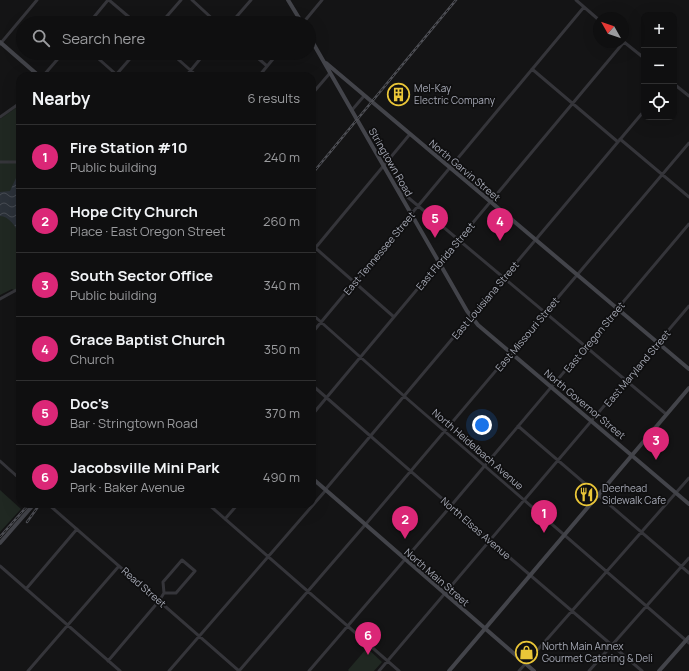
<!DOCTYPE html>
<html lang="en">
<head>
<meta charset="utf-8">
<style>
  :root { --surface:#0f0f10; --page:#1d1d1e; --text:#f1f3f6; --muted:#9b9c9f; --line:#2f2f30; --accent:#db2777 }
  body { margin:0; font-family:Manrope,sans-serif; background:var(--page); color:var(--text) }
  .controls { position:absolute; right:12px; top:12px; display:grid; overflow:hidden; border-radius:8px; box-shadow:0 4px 16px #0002 }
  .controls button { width:36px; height:36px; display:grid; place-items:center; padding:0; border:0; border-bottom:1px solid var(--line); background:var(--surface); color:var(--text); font:20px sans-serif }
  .compass { position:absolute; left:593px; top:12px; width:36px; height:36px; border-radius:50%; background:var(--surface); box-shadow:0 4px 16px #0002; rotate:310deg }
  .you { position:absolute; left:482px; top:425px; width:14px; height:14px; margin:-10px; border:3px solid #fff; border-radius:50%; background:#1a73e8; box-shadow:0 0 0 6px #1a73e833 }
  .badge { display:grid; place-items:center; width:26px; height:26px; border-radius:50%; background:var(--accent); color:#fff; font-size:13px; font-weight:700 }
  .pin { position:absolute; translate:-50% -33px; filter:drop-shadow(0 1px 2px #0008) }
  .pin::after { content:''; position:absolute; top:21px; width:14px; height:12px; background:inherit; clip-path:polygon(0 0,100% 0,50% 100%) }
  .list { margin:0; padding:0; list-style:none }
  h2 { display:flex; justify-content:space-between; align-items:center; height:52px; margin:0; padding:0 16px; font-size:17px }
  h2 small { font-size:13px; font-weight:400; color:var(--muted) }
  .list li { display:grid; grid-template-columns:26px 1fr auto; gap:12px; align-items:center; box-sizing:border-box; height:64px; padding:0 16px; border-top:1px solid var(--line) }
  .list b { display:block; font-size:15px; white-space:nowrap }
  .list p { margin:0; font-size:13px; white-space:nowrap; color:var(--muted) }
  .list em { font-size:13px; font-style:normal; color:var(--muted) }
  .icon { flex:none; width:22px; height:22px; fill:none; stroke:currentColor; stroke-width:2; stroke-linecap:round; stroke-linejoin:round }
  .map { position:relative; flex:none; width:689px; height:671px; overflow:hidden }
  .search { position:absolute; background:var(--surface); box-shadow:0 4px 16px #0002; left:16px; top:16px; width:300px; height:44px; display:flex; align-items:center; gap:10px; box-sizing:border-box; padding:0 14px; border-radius:22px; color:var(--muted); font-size:15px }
  .panel { position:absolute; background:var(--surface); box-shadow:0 4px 16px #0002; left:16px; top:72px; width:300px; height:436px; border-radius:12px }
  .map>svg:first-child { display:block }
</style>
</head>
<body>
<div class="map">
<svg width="689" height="671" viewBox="0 0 689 671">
  <defs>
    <pattern id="water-waves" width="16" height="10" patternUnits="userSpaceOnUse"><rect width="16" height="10" fill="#2b3139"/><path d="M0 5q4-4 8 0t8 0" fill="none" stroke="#474c53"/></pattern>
  </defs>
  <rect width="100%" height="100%" fill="#141415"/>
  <path fill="#202822" d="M20,105V295L12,289L0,295V119Z
    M0,490L21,509L0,532Z
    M367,648L382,662L374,671H349L348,670Z"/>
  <path fill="url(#water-waves)" d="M16,178L19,181L20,186V235C16,227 9,216 0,216V192L10,191Z"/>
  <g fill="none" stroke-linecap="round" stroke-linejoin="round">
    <path stroke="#35353a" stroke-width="3" d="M109,0L136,23
      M192,0L217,23
      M576,0L599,20
      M89,23L108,0
      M161,23L181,0
      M231,23L251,0
      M303,23L322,0
      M624,42L644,58
      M0,44L37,0
      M92,53L118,76
      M171,53L197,76
      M252,53L267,66
      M532,69L618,142
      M43,76L63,53
      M115,76L135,53
      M186,76L205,53
      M259,76L278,53
      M674,84L689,96
      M312,94L330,73
      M352,110L364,96
      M0,117L20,103
      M620,139L689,197
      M0,162H20
      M398,189L666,414
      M312,245L394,317
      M312,252L410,134
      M0,299L20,288
      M312,314L404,396L689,643
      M312,333L584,7
      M312,385L509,557L642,671
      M312,415L624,42
      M518,426L689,573
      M0,461L20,479
      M325,490L644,111
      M48,504L239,671L365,525L689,143
      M208,504L399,671
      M225,519L238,504
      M0,566L120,671
      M26,589L77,529
      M108,661L159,601L164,593L163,582L182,560L195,571L176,593H164
      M28,671L119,566
      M169,671L326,490
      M309,671L444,514L689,224
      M379,671L689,306
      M519,671L689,478
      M589,671L689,558"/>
    <path stroke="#43444a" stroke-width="4" d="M288,0L302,23
      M309,36L467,311L478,325L689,504
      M0,42L39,76
      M326,63L689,369
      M312,478L534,671
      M0,543L34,504
      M449,671L689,388
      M659,671L689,637"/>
    <defs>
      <path id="rail" d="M312,174L456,0
        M27,522L40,504
        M0,537L29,504"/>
    </defs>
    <use href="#rail" stroke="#4e4f55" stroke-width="2.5"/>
    <use href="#rail" stroke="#0f0f10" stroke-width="1" stroke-dasharray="3" stroke-linecap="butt"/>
  </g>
  <defs>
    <symbol id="building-ring" viewBox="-11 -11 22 22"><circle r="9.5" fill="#0f0f10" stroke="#eac638" stroke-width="1.5"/><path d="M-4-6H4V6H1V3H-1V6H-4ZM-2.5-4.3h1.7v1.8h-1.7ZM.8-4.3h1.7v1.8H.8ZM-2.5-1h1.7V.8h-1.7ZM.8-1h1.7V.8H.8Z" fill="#eac638"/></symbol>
    <symbol id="restaurant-ring" viewBox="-11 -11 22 22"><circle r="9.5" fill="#0f0f10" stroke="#eac638" stroke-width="1.5"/><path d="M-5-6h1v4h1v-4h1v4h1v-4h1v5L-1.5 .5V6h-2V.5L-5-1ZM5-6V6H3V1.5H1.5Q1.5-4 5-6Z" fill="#eac638"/></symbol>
    <symbol id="shop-ring" viewBox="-11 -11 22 22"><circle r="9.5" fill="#0f0f10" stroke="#eac638" stroke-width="1.5"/><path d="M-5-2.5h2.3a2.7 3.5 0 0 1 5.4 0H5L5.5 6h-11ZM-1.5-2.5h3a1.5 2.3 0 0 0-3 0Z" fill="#eac638"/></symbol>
  </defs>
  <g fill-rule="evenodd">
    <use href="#building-ring" x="386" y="82" width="25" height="25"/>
    <use href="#restaurant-ring" x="574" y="482" width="25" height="25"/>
    <use href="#shop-ring" x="514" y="640" width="25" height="25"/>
  </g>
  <g text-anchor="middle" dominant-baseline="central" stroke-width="3.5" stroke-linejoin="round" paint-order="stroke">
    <g font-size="10" fill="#a6a9b5" stroke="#0f0f10" text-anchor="start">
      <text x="414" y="88">Mel-Kay<tspan x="414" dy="12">Electric Company</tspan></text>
      <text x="602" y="488">Deerhead<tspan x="602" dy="12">Sidewalk Cafe</tspan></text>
      <text x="542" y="646">North Main Annex<tspan x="542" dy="12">Gourmet Catering &amp; Deli</tspan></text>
    </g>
    <g font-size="10" fill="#a6a9b5" stroke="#0f0f10">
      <text transform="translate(391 162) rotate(60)">Stringtown Road</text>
      <text transform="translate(465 170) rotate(40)">North Garvin Street</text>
      <text transform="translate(379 253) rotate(-50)">East Tennessee Street</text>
      <text transform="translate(445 256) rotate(-50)">East Florida Street</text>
      <text transform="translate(485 300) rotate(-50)">East Louisiana Street</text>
      <text transform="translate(527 334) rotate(-50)">East Missouri Street</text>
      <text transform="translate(594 337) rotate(-50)">East Oregon Street</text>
      <text transform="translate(637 368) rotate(-50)">East Maryland Street</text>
      <text transform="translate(585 404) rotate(40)">North Governor Street</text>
      <text transform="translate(478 449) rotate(41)">North Heidelbach Avenue</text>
      <text transform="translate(476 528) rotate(41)">North Elsas Avenue</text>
      <text transform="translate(437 577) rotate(41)">North Main Street</text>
      <text transform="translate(144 587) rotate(41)">Read Street</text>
    </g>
  </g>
</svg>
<div class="controls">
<button>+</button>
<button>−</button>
<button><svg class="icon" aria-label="locate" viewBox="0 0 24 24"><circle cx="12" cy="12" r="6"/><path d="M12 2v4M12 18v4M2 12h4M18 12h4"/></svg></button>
</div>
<svg class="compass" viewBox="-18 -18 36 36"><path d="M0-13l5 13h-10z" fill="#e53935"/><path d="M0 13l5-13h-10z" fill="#9b9c9f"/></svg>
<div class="you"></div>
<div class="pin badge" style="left:544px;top:533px">1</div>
<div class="pin badge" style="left:405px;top:539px">2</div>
<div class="pin badge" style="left:656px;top:460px">3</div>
<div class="pin badge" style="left:500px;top:241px">4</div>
<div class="pin badge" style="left:435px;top:238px">5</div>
<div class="pin badge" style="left:368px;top:655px">6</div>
<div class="search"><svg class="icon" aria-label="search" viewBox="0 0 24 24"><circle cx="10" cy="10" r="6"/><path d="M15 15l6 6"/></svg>Search here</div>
<section class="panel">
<h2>Nearby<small>6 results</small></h2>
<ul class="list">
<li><span class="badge">1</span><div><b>Fire Station #10</b><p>Public building</p></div><em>240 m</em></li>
<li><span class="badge">2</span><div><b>Hope City Church</b><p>Place · East Oregon Street</p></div><em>260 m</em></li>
<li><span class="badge">3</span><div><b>South Sector Office</b><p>Public building</p></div><em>340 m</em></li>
<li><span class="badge">4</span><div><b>Grace Baptist Church</b><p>Church</p></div><em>350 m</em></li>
<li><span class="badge">5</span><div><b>Doc's</b><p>Bar · Stringtown Road</p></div><em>370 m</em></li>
<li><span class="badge">6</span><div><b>Jacobsville Mini Park</b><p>Park · Baker Avenue</p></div><em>490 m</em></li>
</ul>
</section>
</div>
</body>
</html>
